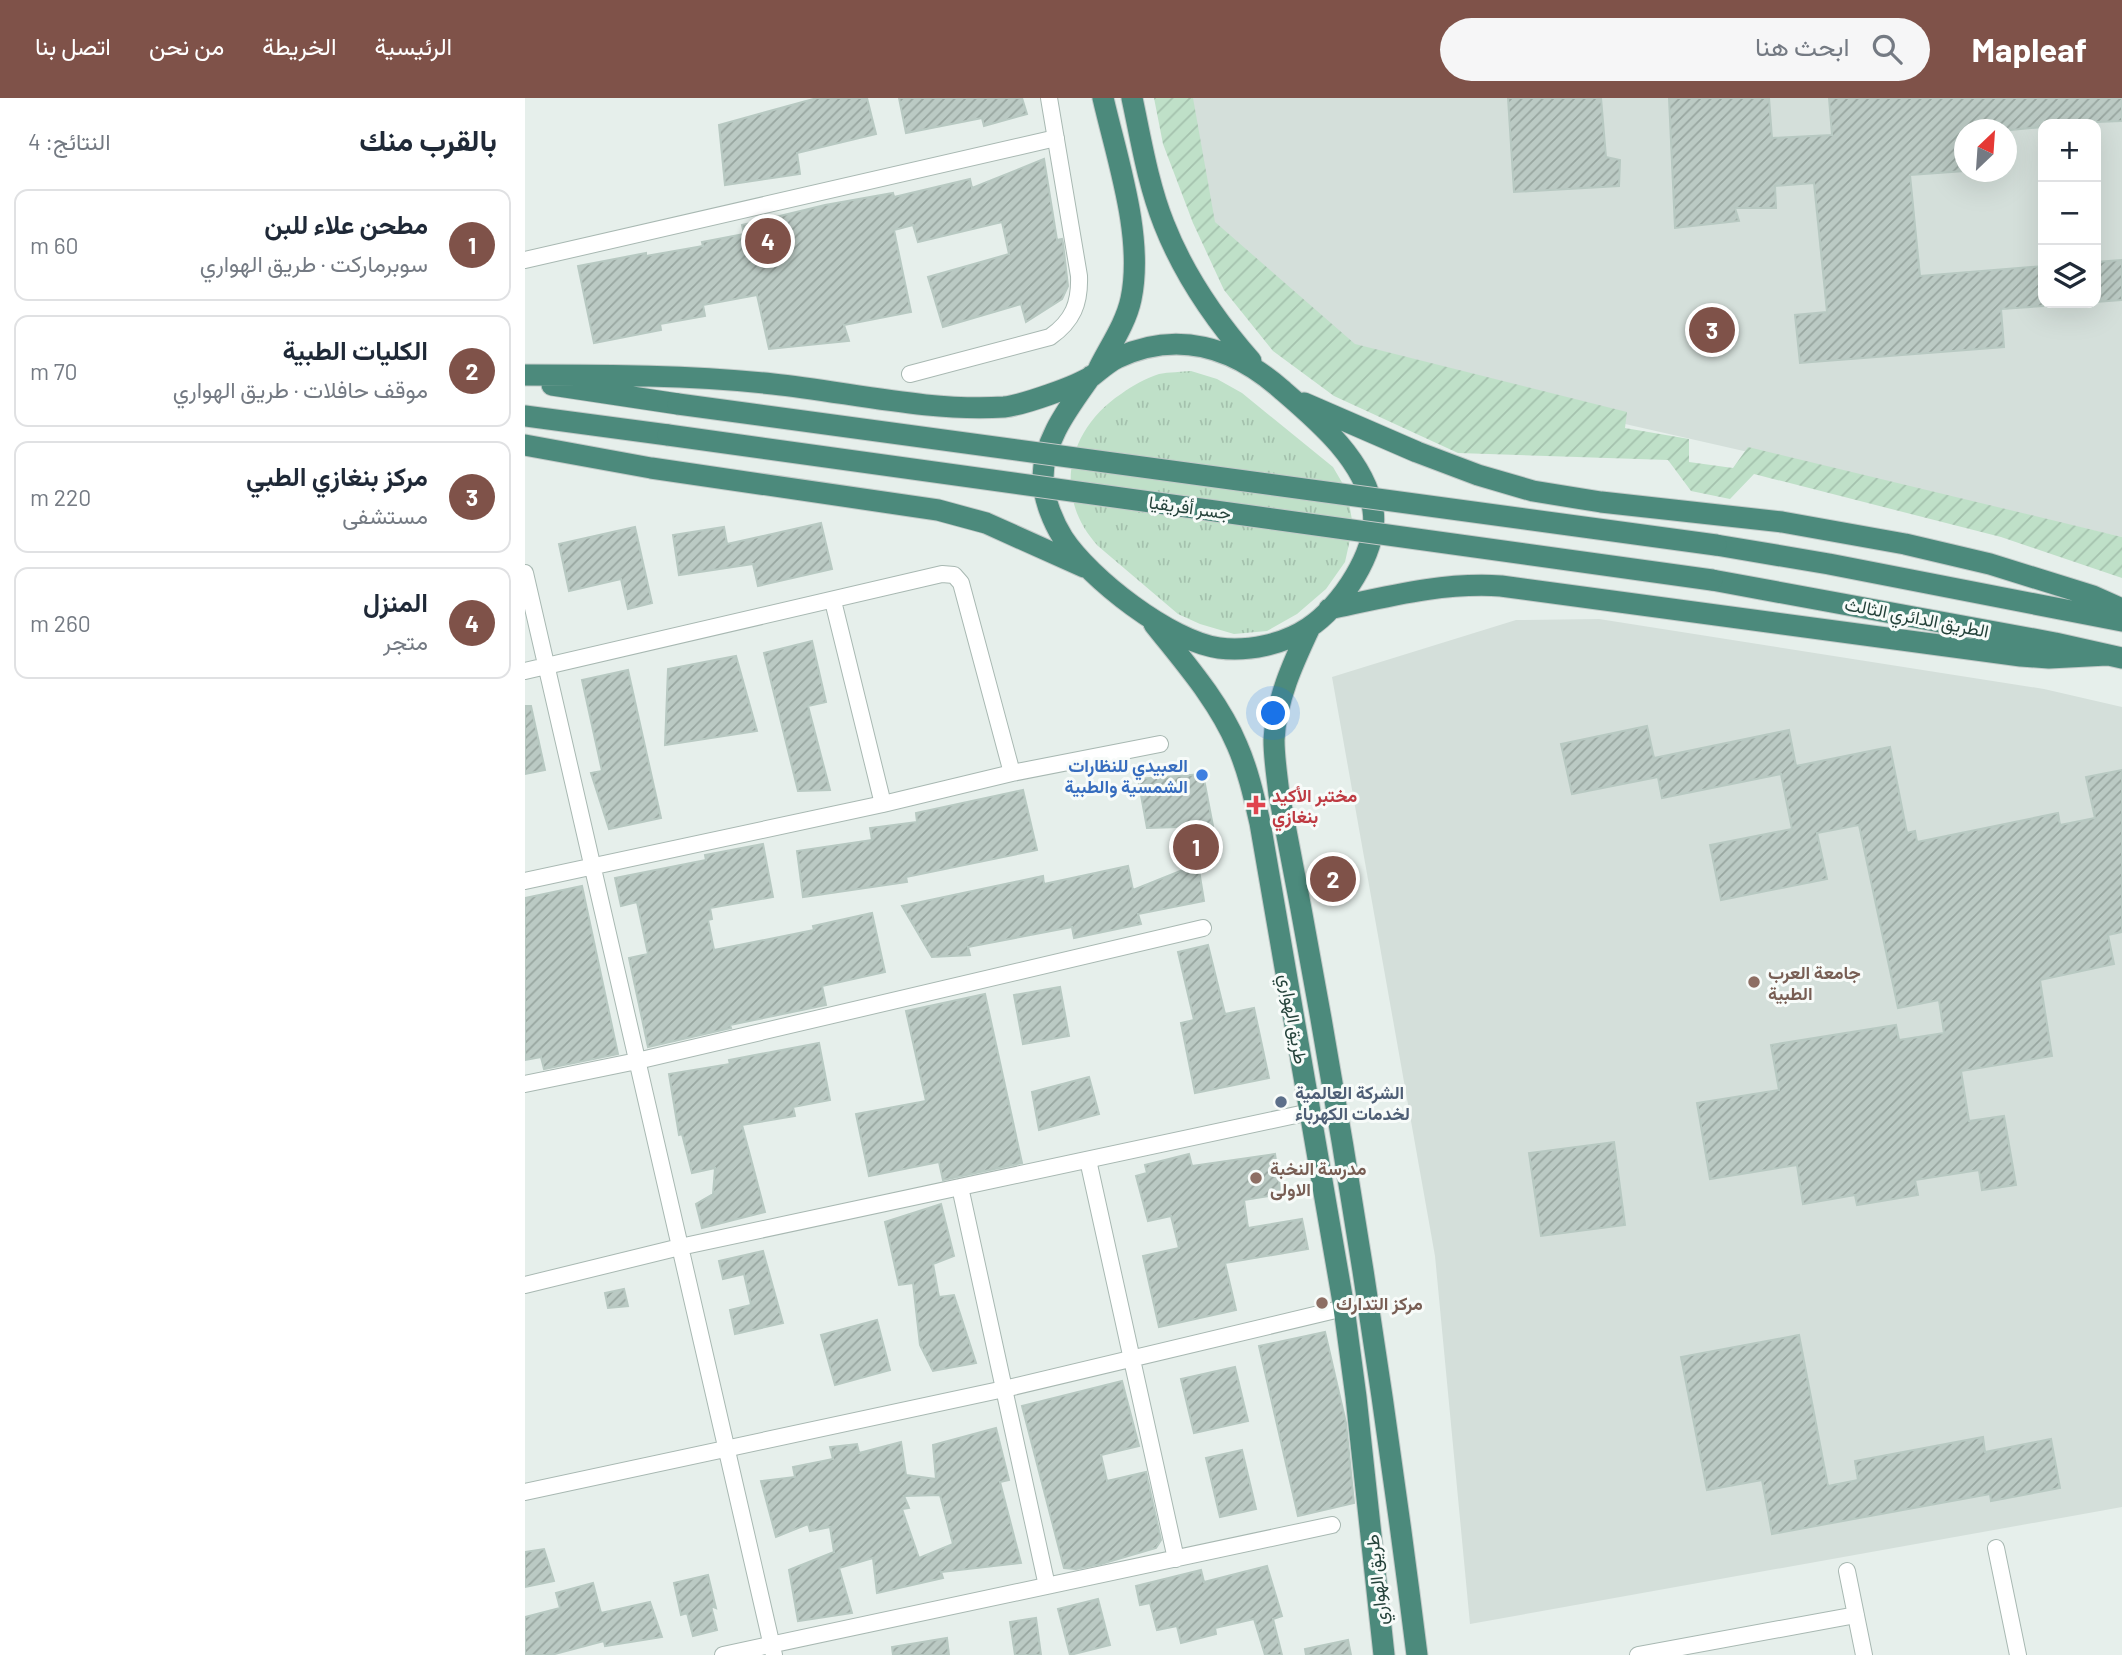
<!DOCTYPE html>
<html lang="ar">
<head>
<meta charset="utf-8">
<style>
  :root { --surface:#fff; --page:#f6f6f7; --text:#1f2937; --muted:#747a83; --line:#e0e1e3; --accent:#7f5249 }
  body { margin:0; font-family:Barlow,Vazirmatn,sans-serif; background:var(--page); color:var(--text); direction:rtl }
  .controls { position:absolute; right:21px; top:21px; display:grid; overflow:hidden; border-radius:14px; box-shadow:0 7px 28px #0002 }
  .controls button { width:63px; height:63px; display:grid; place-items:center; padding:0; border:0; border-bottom:2px solid var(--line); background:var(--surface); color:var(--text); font:35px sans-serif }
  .compass { position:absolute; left:1429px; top:21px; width:63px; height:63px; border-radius:50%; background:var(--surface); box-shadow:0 7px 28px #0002; rotate:25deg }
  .you { position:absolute; left:749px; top:616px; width:24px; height:24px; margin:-18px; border:5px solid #fff; border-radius:50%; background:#1a73e8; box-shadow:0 0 0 10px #1a73e833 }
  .badge { display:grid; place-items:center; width:46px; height:46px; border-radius:50%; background:var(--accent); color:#fff; font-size:23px; font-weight:700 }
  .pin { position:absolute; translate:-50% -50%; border:4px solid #fff; box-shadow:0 2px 7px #0006 }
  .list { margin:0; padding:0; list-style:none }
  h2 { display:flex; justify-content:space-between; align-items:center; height:91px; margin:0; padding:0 28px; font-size:30px }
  h2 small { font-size:23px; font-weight:400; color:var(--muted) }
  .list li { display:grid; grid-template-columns:46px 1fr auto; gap:21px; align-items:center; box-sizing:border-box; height:112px; margin:0 14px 14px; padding:0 14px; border:2px solid var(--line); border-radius:14px }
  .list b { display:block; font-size:26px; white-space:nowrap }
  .list p { margin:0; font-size:23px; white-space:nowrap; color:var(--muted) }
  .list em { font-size:23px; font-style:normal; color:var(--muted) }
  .icon { flex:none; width:38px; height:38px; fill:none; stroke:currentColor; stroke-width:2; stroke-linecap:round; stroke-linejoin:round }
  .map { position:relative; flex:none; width:1597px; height:1557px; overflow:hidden; direction:ltr }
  header { display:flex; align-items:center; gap:42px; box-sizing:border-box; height:98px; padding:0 35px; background:var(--accent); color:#fff }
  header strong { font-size:33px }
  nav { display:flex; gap:38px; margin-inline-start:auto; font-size:24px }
  .search { width:490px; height:63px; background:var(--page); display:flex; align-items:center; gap:18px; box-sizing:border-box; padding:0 24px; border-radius:38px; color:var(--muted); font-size:26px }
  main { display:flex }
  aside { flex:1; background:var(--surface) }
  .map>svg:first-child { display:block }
</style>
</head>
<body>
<header>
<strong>Mapleaf</strong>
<div class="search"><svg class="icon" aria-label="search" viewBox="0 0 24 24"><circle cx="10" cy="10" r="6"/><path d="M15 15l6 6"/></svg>ابحث هنا</div>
<nav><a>الرئيسية</a><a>الخريطة</a><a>من نحن</a><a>اتصل بنا</a></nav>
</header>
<main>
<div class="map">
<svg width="1597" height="1557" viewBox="0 0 1597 1557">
  <defs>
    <pattern id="grass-tufts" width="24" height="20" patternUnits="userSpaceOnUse" patternTransform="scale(1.75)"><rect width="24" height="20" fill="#bfe0c8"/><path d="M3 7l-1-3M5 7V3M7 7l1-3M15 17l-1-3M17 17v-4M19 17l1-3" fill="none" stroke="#a4c1ad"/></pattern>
    <pattern id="garden-furrows" width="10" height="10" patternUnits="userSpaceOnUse" patternTransform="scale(1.75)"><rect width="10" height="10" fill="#bfe0c8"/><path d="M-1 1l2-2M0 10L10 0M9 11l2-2" fill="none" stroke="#a4c1ad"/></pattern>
    <pattern id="building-hatch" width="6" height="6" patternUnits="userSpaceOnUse" patternTransform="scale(1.75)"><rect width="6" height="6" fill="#bbcac4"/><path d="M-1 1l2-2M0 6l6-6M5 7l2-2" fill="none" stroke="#98a6a0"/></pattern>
  </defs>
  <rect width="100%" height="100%" fill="#e6efeb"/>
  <path fill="#d4dfda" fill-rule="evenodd" d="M646,0H1597V439L805,259L668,125ZM1518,26H1571V205H1518ZM1440,32H1482V74H1440Z
    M1074,521L1519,591L1597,609V1409L945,1526L910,1158L807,579L991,522Z"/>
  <path fill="url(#grass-tufts)" d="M666,273L692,281L717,295L808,369L822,393L828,428L820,464L801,491L772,516L742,533L709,536L675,526L653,516L573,448C527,398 542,332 596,296C607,288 621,280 634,276C644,274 656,274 666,273Z"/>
  <path fill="url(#garden-furrows)" d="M629,0H668L690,124L830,246L1102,314L1100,330L1164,341V364L1208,370L1223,349L1597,439V480L1476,439L1229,376L1205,401L1166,393L1143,362L933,355L809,298L748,253L699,192L668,125L638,46Z"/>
  <path fill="url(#building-hatch)" stroke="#b8c9c2" stroke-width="2" fill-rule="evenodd" d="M292,0H342L351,36L272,55L275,76L200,87L194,27Z
    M374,0H497L502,16L459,28L457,20L381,35Z
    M983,0H1076L1081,59L1095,62L1094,88L989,94Z
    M1144,0H1244L1247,40L1307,37L1304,0H1597V23L1518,26V29L1485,32H1439V73L1385,77L1395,178L1518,168V208L1476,211L1479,249L1275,265L1270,217L1302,214L1289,85L1250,88L1251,110H1210L1214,123L1150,130Z
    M519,61L532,142L537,141L538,145L543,188L537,201L501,224L496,206L418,229L403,179L484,156L477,124L393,144L388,127L369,132L386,214L319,227L324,243L244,251L232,197L178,207L180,218L135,226L136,232L69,245L53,168L121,155V158L178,148L177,144L219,136L217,127L300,107L368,95L369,99L445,81L447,90Z
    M1597,162V202L1571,204V164Z
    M296,425L307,471L233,488L228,466L154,477L148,437L199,429L202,446Z
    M110,429L127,505L103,511L96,481L44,493L34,446Z
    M287,543L301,604L283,608L305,692L273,693L239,555Z
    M211,558L232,633L140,647L143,571Z
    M103,572L136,720L84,731L66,675L77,673L57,582Z
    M0,608H6L20,672L0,676Z
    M1122,628L1129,660L1264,632L1271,668L1365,649L1382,735L1390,733L1392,744L1533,715L1535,727L1570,720L1561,679L1597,672V834L1583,837L1589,866L1515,882L1527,958L1436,973L1444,1023L1479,1018L1491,1087L1457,1092L1454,1072L1390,1082L1393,1097L1332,1107L1330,1097L1278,1106L1272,1067L1185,1081L1172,1005L1254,992L1246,947L1371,927L1374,942L1419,935L1414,902L1373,910L1334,727L1292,735L1302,781L1196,802L1185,747L1267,731L1256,676L1137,700L1133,679L1047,696L1036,646Z
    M678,676L688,728L622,730L613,681Z
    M498,692L512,752L381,779L382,784L278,799L272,753L347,742L345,730L392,724L391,715Z
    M238,746L248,799L185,810L187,821L183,822L189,852L289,832L288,828L347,815L360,874L297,888L301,907L205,927L206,930L123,949L104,860L123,856L112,804L96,808L90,780L181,762L180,757Z
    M673,766L679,803L613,816L616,826L549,840L547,829L443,849L445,857L407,859L377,808L518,778L519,786L603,768L608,792Z
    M57,788L93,956L19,971L16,959L0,962V800Z
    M683,847L700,916L729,910L744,980L670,995L656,925L669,922L653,854Z
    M535,889L544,938L498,946L489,897Z
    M460,896L497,1065L418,1082L414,1064L344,1078L331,1016L401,1003L381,913Z
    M294,945L305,1002L268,1009L270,1018L217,1027L240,1114L177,1130L171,1106L188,1096L190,1070L167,1075L157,1036L154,1037L144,976L205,966L204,962Z
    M564,979L574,1016L514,1032L507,994Z
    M1089,1044L1100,1127L1016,1138L1004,1055Z
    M664,1056L667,1068L750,1056L756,1096L719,1102L723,1130L777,1121L783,1151L700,1165L711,1212L634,1229L618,1158L654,1150L646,1118L623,1123L611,1078L622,1075L620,1067Z
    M416,1106L429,1158L408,1166L414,1199L429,1197L451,1265L408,1273L395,1247L388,1185L374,1187L360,1124Z
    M238,1153L258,1225L210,1236L205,1212L226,1207L219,1176L198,1181L194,1163Z
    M99,1191L103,1208L83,1210L80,1195Z
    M352,1222L365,1272L310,1287L296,1237Z
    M800,1234L821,1325L829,1405L773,1418L734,1248Z
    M1274,1237L1303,1388L1333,1382L1330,1363L1458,1339L1460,1354L1526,1341L1535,1390L1466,1403L1465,1396L1247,1436L1237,1382L1182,1392L1156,1259Z
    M710,1269L723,1323L669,1335L656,1281Z
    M597,1283L614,1348L576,1357L582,1383L621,1374L636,1442L631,1450L576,1466L551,1471L539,1470L497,1308Z
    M471,1330L484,1382L475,1384L496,1465L416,1474L418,1480L352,1495L348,1460L314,1470L327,1515L273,1523L264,1472L309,1454L305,1429L285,1433L283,1426L251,1439L236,1383L270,1379L268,1369L308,1361L305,1349L332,1346L334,1355L376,1344L381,1377L411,1381L408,1347ZM415,1397L428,1446L394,1460L377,1411L384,1410L379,1398Z
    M717,1352L731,1411L695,1419L681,1360Z
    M19,1451L29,1483L0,1489V1454Z
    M742,1468L757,1518L748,1521L757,1557H740L729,1521L690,1530L691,1536L656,1545L652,1528L632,1532L625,1505L615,1507L611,1488L676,1472L679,1484Z
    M183,1477L191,1510L186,1508L192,1532L168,1538L162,1515L156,1517L149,1485Z
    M68,1485L76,1515L125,1504L137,1539L80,1548L79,1543L26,1557H0V1519L35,1510L31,1495Z
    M573,1501L585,1547L545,1557L533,1511Z
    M511,1520L516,1557H490L485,1524Z
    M422,1540L424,1557H368L367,1549Z
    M823,1542L826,1557H781L780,1551Z"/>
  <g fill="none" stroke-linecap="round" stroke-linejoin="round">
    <defs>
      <path id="minor" d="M0,162L531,40
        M385,276L525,239C548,223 555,205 554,178L524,0
        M0,475L249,1557
        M308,503L358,706
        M0,573L417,476L429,477L436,485L487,675
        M0,783L358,706L487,675L635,646
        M0,986L112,963L678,830
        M563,1062L651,1461
        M435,1089L522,1488
        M0,1187L155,1149L785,1014
        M0,1394L479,1291L819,1210
        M1471,1450L1493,1557
        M1322,1473L1339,1557
        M198,1557L807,1427
        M1113,1557L1331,1517"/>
      <path id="trunk" d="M607,0C616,42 623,86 639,126C659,177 690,222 726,263
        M574,270C585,248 601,225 606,201C619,139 592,61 578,0
        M0,277C83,277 165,277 248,286C323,294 404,314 479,309C498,307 552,288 567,278C575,272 582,265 592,260C652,232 708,249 756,291C792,322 840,362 848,412C854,452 816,509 783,530C759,546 723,554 694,550C645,543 565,481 538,440C528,424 519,402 518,382C517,343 545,308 566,278
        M27,287L153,306
        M779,305L892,354L953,377L1008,393L1076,404L1257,424L1380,446L1465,466L1568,498L1597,511
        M0,318L143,337
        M0,347L126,370L413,412L461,425L559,469
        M1191,447L1304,466L1597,523
        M1187,482L1530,545L1597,560
        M804,511C861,499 917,484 976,488L1496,558L1524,560L1582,557
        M629,526C659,564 693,602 712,647C723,672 729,699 735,725L819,1210L831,1299L859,1557
        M785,529C768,565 751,602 749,642C749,660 752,678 754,696C810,981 856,1269 892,1557"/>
    </defs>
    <use href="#minor" stroke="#a8b8b2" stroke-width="18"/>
    <use href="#trunk" stroke="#c2cac8" stroke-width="23"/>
    <use href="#minor" stroke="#fff" stroke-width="16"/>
    <use href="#trunk" stroke="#4c8a7c" stroke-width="21"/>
    <defs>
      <path id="trunk-bridge" d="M153,306L1191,447
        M143,337L1187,482"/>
    </defs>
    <use href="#trunk-bridge" stroke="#c2cac8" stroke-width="23" stroke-linecap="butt"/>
    <use href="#trunk-bridge" stroke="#4c8a7c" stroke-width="21"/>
  </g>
  <circle fill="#3f7fe0" stroke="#f7fbf9" stroke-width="2.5" cx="677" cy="677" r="7"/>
  <path fill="#e0444e" stroke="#f7fbf9" stroke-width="2.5" d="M727.5 696.5h7v7h7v7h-7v7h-7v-7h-7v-7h7z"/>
  <g fill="#8d6e63" stroke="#f7fbf9" stroke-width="2.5">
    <circle cx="1229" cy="884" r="7"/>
    <circle cx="731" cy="1080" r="7"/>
    <circle cx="797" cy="1205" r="7"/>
  </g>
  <circle fill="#5c6f8a" stroke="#f7fbf9" stroke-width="2.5" cx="756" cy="1004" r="7"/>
  <g text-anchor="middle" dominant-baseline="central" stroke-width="6" stroke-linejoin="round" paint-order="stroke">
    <g font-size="18" fill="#24423a" stroke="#f7fbf9">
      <text transform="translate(665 409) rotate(8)">جسر أفريقيا</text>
      <text transform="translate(1392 519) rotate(11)">الطريق الدائري الثالث</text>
      <text transform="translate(769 921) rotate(80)">طريق الهواري</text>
      <text transform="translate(851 1482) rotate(-96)">طريق الهواري</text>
    </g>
    <g font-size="18" font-weight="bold" fill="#366cbe" stroke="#f7fbf9" text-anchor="end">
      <text x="663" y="667">العبيدي للنظارات<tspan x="663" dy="21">الشمسية والطبية</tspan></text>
    </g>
    <g font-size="18" font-weight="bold" fill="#be3a42" stroke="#f7fbf9" text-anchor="start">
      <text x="747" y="697">مختبر الأكيد<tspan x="747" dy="21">بنغازي</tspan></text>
    </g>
    <g font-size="18" font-weight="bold" fill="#785e54" stroke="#f7fbf9" text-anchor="start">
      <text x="1243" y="874">جامعة العرب<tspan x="1243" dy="21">الطبية</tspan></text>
      <text x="745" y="1070">مدرسة النخبة<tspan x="745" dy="21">الاولى</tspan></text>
      <text x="811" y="1205">مركز التدارك</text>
    </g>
    <g font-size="18" font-weight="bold" fill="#4e5e75" stroke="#f7fbf9" text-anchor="start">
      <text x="770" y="994">الشركة العالمية<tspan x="770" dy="21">لخدمات الكهرباء</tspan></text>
    </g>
  </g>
</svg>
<div class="controls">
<button>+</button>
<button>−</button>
<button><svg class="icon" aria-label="layers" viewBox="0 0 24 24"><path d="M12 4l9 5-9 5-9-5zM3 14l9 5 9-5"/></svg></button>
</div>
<svg class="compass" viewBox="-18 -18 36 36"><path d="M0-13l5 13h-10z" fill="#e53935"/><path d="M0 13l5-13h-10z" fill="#747a83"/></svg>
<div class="you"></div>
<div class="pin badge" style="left:671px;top:749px">1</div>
<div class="pin badge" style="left:808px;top:781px">2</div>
<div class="pin badge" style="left:1187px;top:232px">3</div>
<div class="pin badge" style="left:243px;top:143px">4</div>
</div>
<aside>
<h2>بالقرب منك<small>النتائج: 4</small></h2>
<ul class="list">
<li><span class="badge">1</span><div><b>مطحن علاء للبن</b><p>سوبرماركت · طريق الهواري</p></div><em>60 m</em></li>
<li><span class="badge">2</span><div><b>الكليات الطبية</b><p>موقف حافلات · طريق الهواري</p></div><em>70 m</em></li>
<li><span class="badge">3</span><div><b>مركز بنغازي الطبي</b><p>مستشفى</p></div><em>220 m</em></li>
<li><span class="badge">4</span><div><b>المنزل</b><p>متجر</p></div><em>260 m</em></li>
</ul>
</aside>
</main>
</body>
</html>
